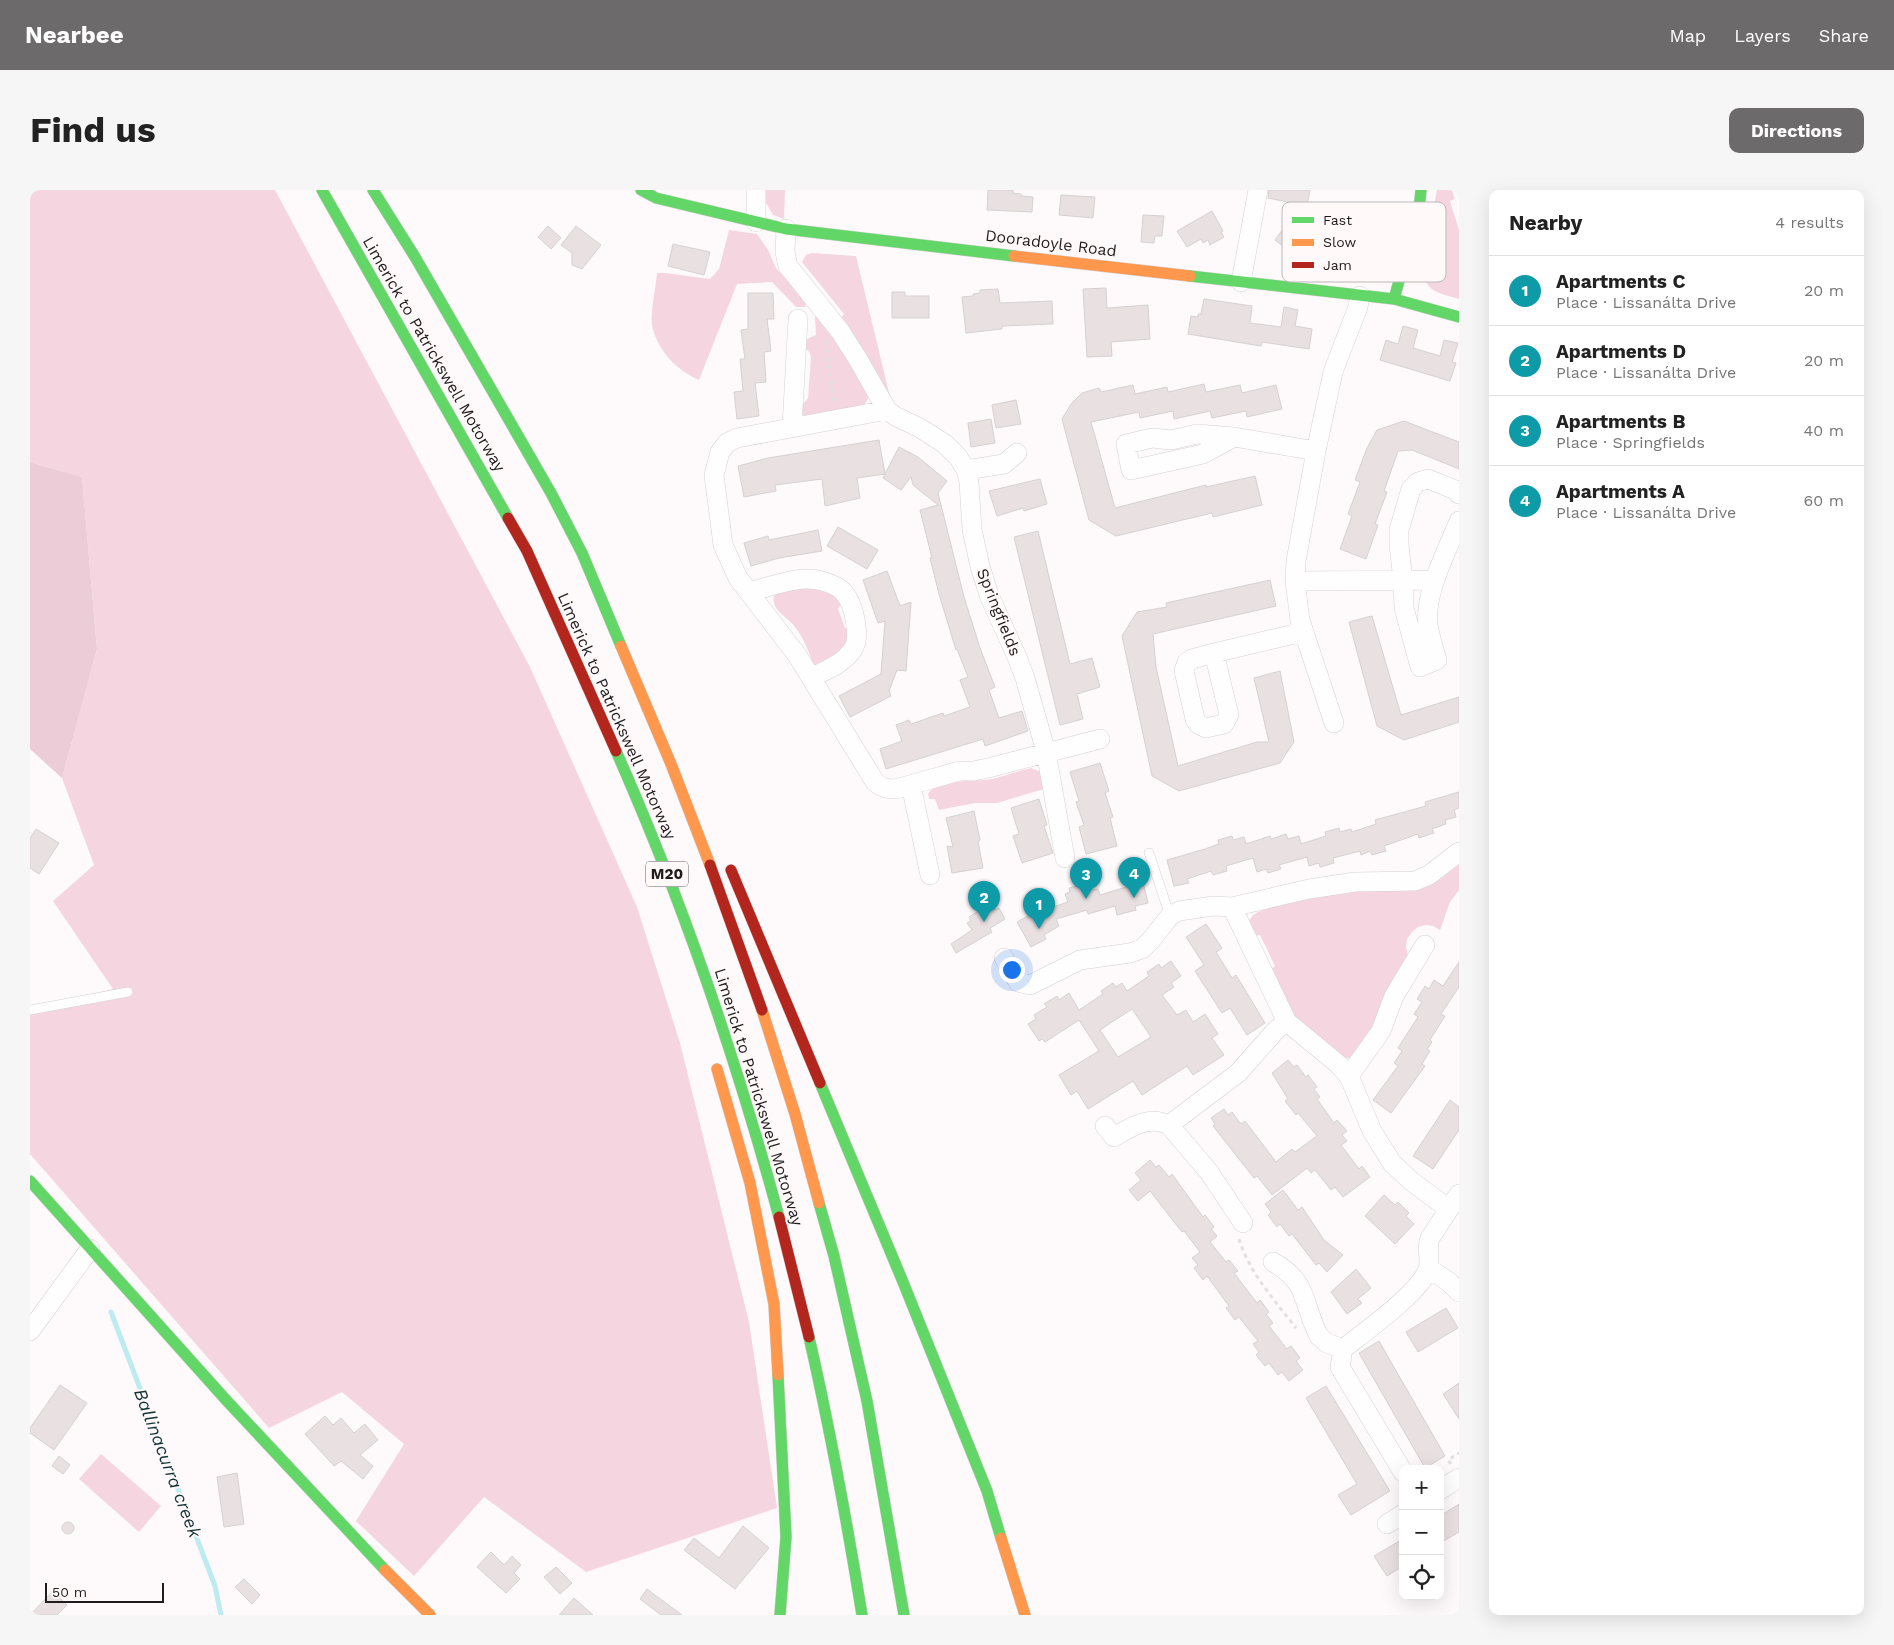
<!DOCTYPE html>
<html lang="en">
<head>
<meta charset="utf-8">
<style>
  :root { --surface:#fff; --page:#f6f6f6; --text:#222; --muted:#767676; --line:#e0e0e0; --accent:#6d6a6b }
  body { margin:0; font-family:"Work Sans",sans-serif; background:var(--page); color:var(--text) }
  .controls { position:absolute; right:15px; bottom:15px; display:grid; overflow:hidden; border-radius:10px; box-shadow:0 5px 20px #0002 }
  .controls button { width:45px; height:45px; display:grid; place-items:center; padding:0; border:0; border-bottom:1px solid var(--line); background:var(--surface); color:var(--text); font:25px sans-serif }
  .scale { position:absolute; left:15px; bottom:12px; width:119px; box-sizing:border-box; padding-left:5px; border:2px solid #1f1c1d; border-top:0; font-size:14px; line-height:18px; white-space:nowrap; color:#1f1c1d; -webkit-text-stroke:4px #fff9fa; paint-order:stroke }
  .you { position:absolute; left:981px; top:779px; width:18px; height:18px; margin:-12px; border:4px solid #fff; border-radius:50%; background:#1a73e8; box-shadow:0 0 0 8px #1a73e833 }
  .badge { display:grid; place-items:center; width:32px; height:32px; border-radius:50%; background:var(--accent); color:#fff; font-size:16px; font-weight:700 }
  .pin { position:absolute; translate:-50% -41px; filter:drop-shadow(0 1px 2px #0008) }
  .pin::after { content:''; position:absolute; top:26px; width:18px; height:15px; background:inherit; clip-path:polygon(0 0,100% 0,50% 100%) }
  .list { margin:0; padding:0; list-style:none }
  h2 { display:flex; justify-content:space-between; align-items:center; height:65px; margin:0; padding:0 20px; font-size:21px }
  h2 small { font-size:16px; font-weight:400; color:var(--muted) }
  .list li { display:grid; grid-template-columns:32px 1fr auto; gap:15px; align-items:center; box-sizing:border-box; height:70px; padding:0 20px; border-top:1px solid var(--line) }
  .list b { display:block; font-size:19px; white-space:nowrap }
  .list p { margin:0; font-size:16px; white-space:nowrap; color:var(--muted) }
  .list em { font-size:16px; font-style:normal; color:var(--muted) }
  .icon { flex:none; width:28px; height:28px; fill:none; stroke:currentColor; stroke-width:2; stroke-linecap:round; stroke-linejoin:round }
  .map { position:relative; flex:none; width:1429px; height:1425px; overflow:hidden; border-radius:10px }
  header { display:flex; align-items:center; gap:30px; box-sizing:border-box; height:70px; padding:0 25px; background:var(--accent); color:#fff }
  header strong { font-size:24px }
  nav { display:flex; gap:28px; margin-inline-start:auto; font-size:18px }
  .intro { display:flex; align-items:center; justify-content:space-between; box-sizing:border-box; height:120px; padding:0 30px }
  h1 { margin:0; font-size:35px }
  .button { padding:12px 22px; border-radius:10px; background:var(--accent); color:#fff; font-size:18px; font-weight:700 }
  main { display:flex; gap:30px; padding:0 30px }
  aside { flex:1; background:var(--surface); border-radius:10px; box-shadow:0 5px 20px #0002 }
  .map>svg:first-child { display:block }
</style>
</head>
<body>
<header>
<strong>Nearbee</strong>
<nav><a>Map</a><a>Layers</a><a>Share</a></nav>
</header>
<div class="intro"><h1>Find us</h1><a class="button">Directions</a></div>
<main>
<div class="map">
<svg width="1429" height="1425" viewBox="0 0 1429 1425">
  <rect width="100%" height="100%" fill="#fefafb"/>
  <path fill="#f5d6e0" d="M0,0H245L500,477L607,717L650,853L719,1132L747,1318L556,1382L454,1307L384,1386L326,1331L374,1254L312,1202L239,1238L0,964V819L83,799L23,711L64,675L32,588L67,459L52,287L0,272Z
    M736,0H755L754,29L743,25L736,13Z
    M1407,0H1422L1425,9L1420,11L1429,40V109C1404,102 1393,101 1393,72Z
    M699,40L727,44L738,60L746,78L774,110L776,117H766L742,92L707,94L669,190C646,180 627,160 622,135C620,124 626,96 627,83H635L680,89L689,79Z
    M782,63L826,66L860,207L831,156L810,129L814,124L772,72L776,65Z
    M788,123L801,140L838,205V209L833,216L775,227L772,223L771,216L778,208L781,168L780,163L773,155L777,149L786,145L785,127Z
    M772,398C787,398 801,401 812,412L808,419L815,438L821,441C817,465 806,469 784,476C779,463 774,448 765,437C757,426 741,421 744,406L751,401Z
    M1001,578L1011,582L1014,599L967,613H945L909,620L905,609H899L898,604C906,588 946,592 962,589C975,586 988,581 1001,578Z
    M1429,671V700L1420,712L1410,740L1403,736L1396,735L1388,737L1382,742L1377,749L1376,757L1379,769L1349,830L1326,865L1320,868H1314L1264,828L1241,779L1245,776L1230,745L1224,746L1218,734C1220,728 1222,725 1228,722L1265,709L1347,698L1370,701L1381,699Z
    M71,1264L131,1316L109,1342L49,1289Z"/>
  <path fill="#ecccd7" d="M0,272L52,287L67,459L32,588L0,559Z"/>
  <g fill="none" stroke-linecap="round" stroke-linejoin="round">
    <path stroke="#bcebf0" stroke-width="5" d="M81,1122L185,1396L191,1425"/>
  </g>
  <path fill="#e9e0e2" stroke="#d5d1d2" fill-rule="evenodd" d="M958,0H983V3L991,4L992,6L1003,7L1002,22L957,20Z
    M1239,0H1280L1277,16L1238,8Z
    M1031,5L1065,7L1063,28L1029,25Z
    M1182,21L1193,41L1191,42L1194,47L1180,55L1178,50L1173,53L1171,49L1157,57L1147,41Z
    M1113,25L1134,26L1132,46H1125L1124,53L1111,52Z
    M1260,29L1278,43L1262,63L1245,50Z
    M518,36L531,48L521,59L508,47Z
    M546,36L571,55L552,79L542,75V63L531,55Z
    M643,54L680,62L674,85L638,76Z
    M1076,98L1077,118L1118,115L1120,149L1081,152L1082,166L1057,167L1053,99Z
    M968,99L970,113L1022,111L1023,134L972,136V139L936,143L932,107L943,106V104L950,103V100Z
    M862,102H875V106H899V128H862Z
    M718,103H743L744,129H737L741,161L734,162L736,192L725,193L729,226L707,229L704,202L713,201L710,169H715L711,140L718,139Z
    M1174,109L1222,116L1220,133L1251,137L1254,117L1268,120L1265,136L1282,139L1279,159L1232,152L1231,156L1158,144L1161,126L1168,127V124H1171Z
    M1373,136L1388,140L1383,158L1410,166L1414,150L1428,153L1422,172L1426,173L1420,191L1350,170L1356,150L1368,154Z
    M1174,194L1176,202L1210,195L1212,203L1246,195L1252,219L1217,227L1216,221L1182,228L1180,221L1144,229L1143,221L1110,228L1109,222L1061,232L1085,318L1176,295V297L1225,286L1232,315L1183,327L1182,323L1086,346L1059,330L1032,229L1041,214L1052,203L1069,198L1071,202L1103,195L1105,204L1137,197L1138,202Z
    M986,210L991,234L966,238L962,215Z
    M961,229L965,253L941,257L938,233Z
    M1374,231L1429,252V279L1382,260L1368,261L1354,301L1357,302L1345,334L1348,335L1336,369L1310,359L1322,326L1318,324L1330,292L1325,290L1337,258L1347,240Z
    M849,250L855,284L827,288L830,308L795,316L792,289L745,295L746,301L714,307L708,276L738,268Z
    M869,257L888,267L917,291L908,303L934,407L950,458L965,497L959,500L969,528L992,521L998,541L955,556L953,549L856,579L850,559L872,551L866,535L879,530L881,534L913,523L914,526L940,517L930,490L938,487L927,459L926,460L909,404L900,368H902L890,320L908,315L883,295L881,287L871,300L853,288Z
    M1010,289L1017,314L994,321L993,318L967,326L959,301Z
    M808,337L848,360L837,379L797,356Z
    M788,340L792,361L749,368L721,376L714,353L738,346L739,350Z
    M1008,341L1040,474L1062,468L1070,497L1047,504L1053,529L1030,535L984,347Z
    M857,381L870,416L881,412L876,481L867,480L859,501L861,506L820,527L809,506L851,484L855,431L848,433L833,390Z
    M1240,390L1246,416L1123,444L1126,477L1148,576L1227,552H1239L1224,488L1250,481L1264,552L1250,573L1149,601L1122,586L1092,446L1107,422L1137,417L1136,413Z
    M1342,426L1371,525L1429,507V532L1374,550L1347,536L1319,432Z
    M1070,573L1079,601L1075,603L1083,627L1080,628L1087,656L1056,664L1049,637L1054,635L1046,612L1049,611L1040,582Z
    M1429,602V618L1424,620L1426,627L1415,630L1416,634L1402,639L1404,643L1389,648L1388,644L1354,656L1356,661L1342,665L1340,661L1331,665L1330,661L1303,668L1304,673L1290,677L1289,673L1279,676L1277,667L1249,675L1251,679L1238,683L1236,679L1227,682L1223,668L1196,676L1197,681L1183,685L1181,681L1157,689L1159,693L1144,696L1137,670L1175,659L1189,654L1188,650L1202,646L1203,650L1214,647L1216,654L1240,646L1241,649L1256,644L1258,649L1269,646L1271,654L1296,646L1295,642L1309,638L1310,642L1321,639L1322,642L1346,634L1345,630L1396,616L1395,612Z
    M1009,609L1017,635L1014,636L1023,663L992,673L983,646L989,644L981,618Z
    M944,621L950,650L948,651L953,678L922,683L917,656L923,657L916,628Z
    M6,639L29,653L9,684L0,678V648Z
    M1113,692L1118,713L1105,716L1106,720L1087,725L1085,716L1058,724L1057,720L1026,729L1029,736L1014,745L1016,749L1001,757L987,732L1009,720L1011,723L1020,718L1038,712L1035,704L1040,702L1039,698L1051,695L1052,699L1061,696L1062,700L1068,699L1070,705Z
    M961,713L965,720L969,718L975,729L960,738L962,742L926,763L921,754L942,740L937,733L941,731L939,727Z
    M1176,734L1192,758L1186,762L1202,788L1206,785L1235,833L1217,845L1200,818L1192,823L1165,781L1174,775L1156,747Z
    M1141,771L1151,786L1141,793L1144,797L1132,805L1147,825L1156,820L1163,832L1175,824L1188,844L1182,848L1194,865L1163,885L1157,876L1112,905L1103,891L1058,919L1047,901L1041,905L1029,885L1069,861L1049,830L1015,852L1012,849L1009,851L998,834L1006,829L1004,825L1017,817L1014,814L1027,806L1029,810L1039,803L1049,820L1073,804L1071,801L1083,793L1086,797L1092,793L1097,801L1119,786L1117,782L1129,774L1131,778ZM1102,819L1121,847L1088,867L1070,840Z
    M1429,772V797L1411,824L1415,826L1400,850L1402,852L1397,859L1400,861L1392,874L1395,876L1361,923L1343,910L1368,876L1364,873L1372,861L1368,858L1388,827L1384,824L1392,812L1387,809L1395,796L1399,799L1404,790L1413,796Z
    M1258,870L1264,877L1267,875L1276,887L1278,885L1287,897L1284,899L1290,907L1287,909L1304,933L1307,930L1317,941L1312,945L1317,951L1311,955L1329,979L1332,976L1340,987L1313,1007L1305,997L1301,1000L1285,980L1281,983L1277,978L1242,1005L1227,986L1224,988L1183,936L1185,934L1181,928L1194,919L1198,925L1202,922L1211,934L1215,931L1246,972L1262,959L1265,962L1287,946L1268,923L1266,925L1255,911L1258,909L1242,883Z
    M1420,910L1429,917V940L1403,979L1383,966Z
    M1120,970L1126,977L1129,975L1139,987L1142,984L1173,1027L1175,1025L1184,1037L1181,1039L1187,1046L1180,1052L1196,1072L1199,1070L1208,1081L1204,1083L1227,1113L1230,1110L1239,1122L1236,1124L1243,1133L1239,1136L1257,1159L1261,1156L1270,1168L1266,1171L1273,1180L1259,1191L1252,1182L1248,1185L1239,1173L1235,1176L1226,1165L1229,1162L1223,1154L1228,1151L1209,1127L1205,1130L1196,1118L1199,1116L1177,1086L1173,1090L1164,1078L1168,1075L1162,1068L1170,1062L1154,1041L1152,1042L1120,1001L1108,1011L1099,1000L1111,990L1105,983Z
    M1253,1000L1268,1020L1272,1017L1294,1050L1313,1065L1297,1082L1289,1073L1286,1075L1262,1044L1259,1046L1250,1034L1247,1037L1238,1025L1241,1022L1235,1014Z
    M1354,1005L1365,1015L1368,1012L1379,1023L1376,1026L1384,1034L1365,1054L1335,1026Z
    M1326,1079L1341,1098L1328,1109L1332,1113L1317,1124L1301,1102Z
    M1416,1118L1428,1138L1388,1162L1376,1142Z
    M1349,1151L1415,1266L1395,1278L1329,1163Z
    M1429,1193V1229L1413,1204Z
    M30,1195L57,1213L24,1260L0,1243V1238Z
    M1296,1196L1360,1301L1321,1325L1308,1305L1327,1294L1276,1208Z
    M295,1226L303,1235L311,1228L324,1243L335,1234L348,1250L330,1265L343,1276L333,1289L311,1271L304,1276L275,1244Z
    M29,1266L40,1275L33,1284L22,1276Z
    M207,1283L214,1334L194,1337L187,1287Z
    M1429,1314V1342L1410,1353V1326Z
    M32 1338a6 6 0 1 1 12 0a6 6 0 1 1-12 0Z
    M713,1336L739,1358L705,1399L654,1360L664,1348L689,1368Z
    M1373,1349V1376L1357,1386L1344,1366Z
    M461,1362L474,1375L482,1366L491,1375L484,1383L490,1389L476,1403L447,1377Z
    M526,1377L542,1393L530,1404L514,1387Z
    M214,1389L230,1405L222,1414L205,1397Z
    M617,1399L652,1425H631L610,1409Z
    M23,1401L37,1415L27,1425H0Z
    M544,1408L563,1425H529Z"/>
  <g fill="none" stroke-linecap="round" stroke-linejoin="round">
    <defs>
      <path id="lane" d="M1119,663L1140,726
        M0,820L98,802"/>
      <path id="street" d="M726,0V32
        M756,39L755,62L758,76L810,141L829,171L857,220L865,226L890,238L915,254L928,267L936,280L939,292L942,340L950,376L959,405L987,467L995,488L1016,562L1035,668
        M1211,92L1228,0
        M857,220L707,248L697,253L690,262L684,285L693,355L708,388L767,465L845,592C852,598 857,599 866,599L929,581H944L962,577L1070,549
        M762,237L768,129
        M1204,247L1173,264L1101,280L1096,254L1122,248L1141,250L1167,244L1204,247L1286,261
        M936,280L974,274L987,263
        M1429,304L1428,301L1398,289L1388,292L1381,299L1369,340V355L1373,390L1374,418L1390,477L1407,470C1404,459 1400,447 1398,435C1394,403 1417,361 1429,331
        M1265,391L1405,390
        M719,402C741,397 769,384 792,391C799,393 811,397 815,404C824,415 831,447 823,459C813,474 797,480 782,487
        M1184,463L1199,525L1194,534L1176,538L1168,534L1165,529L1154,481L1157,472L1162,469L1184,463L1273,442
        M1304,533L1270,430L1265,391L1266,371L1286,261L1303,182L1328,117L1330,106
        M881,595L900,685
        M1202,717L1257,832L1308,874L1319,886L1342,941L1362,973L1381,991L1419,1019
        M974,768L988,792L1000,795L1050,770L1100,763L1112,759L1121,750L1140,726L1149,721L1183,716L1202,717L1279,699L1325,692L1385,691L1399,685L1429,662
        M1319,886L1351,841L1364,806L1395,755
        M1139,935L1179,982L1213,1033
        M1075,936L1084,947C1101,937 1119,925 1139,935L1208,883L1247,839L1257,832
        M1243,1072C1280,1093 1272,1114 1289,1146L1297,1153L1313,1159
        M1398,1078L1419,1092L1429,1102
        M0,1141L60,1059
        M1313,1159C1334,1142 1390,1103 1398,1079C1401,1069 1396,1058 1400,1048L1429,1004
        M1313,1159L1310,1177L1373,1282
        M1410,1300L1429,1288
        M1357,1334L1373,1324"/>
      <path id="fast" d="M292,0L478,328
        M343,0L385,67L521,303L552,363L591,456
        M611,0L626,8L756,39L984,66
        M1160,86L1364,109L1429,127
        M1364,109L1389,19L1391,0
        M586,561C653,712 706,868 749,1027
        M790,893L873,1092L957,1301L971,1348
        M0,991L197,1211L355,1380
        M789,1013L804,1066L837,1211L874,1425
        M779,1147C800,1239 817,1332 832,1425
        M748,1185L756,1347L750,1425"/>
      <path id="slow" d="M984,66L1160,86
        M591,456L641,574L680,675
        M732,820L765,924L789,1013
        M687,879L720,993L744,1114L748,1185
        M971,1348L995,1425
        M355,1380L400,1425"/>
      <path id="jam" d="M478,328L497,361L586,561
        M680,675L732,820
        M701,680L790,893
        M749,1027L779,1147"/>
    </defs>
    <use href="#lane" stroke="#d5d1d2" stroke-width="10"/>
    <use href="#street" stroke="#d5d1d2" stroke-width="20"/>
    <use href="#fast" stroke="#d5d1d2" stroke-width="12"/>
    <use href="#slow" stroke="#d5d1d2" stroke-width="12"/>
    <use href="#jam" stroke="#d5d1d2" stroke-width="12"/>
    <path stroke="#e0e0e0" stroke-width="3" stroke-dasharray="4 4" stroke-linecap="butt" d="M796,151L804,214
      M1209,1049C1219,1082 1245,1111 1266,1138
      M1421,1274L1418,1270L1429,1263"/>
    <use href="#lane" stroke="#fffefe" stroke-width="9"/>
    <use href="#street" stroke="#fffefe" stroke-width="19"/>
    <use href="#fast" stroke="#63d668" stroke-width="11"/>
    <use href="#slow" stroke="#ff974d" stroke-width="11"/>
    <use href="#jam" stroke="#b3261e" stroke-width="11"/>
  </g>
  <g text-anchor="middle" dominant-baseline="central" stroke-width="4" stroke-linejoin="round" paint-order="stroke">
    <rect fill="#fff9fa" stroke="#625e5f" stroke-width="1" x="616" y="671.5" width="42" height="25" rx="4"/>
    <g font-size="15" font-weight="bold" fill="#1f1c1d">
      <text x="637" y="684">M20</text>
    </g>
    <g font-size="16" fill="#1f1c1d" stroke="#fff9fa">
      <text transform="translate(1021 53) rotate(7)">Dooradoyle Road</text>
      <text transform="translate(404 164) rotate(60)">Limerick to Patrickswell Motorway</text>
      <text transform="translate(969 422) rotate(68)">Springfields</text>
      <text transform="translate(587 526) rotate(66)">Limerick to Patrickswell Motorway</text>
      <text transform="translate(729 907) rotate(73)">Limerick to Patrickswell Motorway</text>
    </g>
    <g font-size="18" font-style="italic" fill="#123437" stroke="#fff9fa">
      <text transform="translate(138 1273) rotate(69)">Ballinacurra creek</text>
    </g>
  </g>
  <rect x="1252" y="12" width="164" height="80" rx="8" fill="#fff9fa" stroke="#bcb7b8" stroke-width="1"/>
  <rect x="1262" y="27" width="22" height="6" fill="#63d668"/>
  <rect x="1262" y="49" width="22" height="7" fill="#ff974d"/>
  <rect x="1262" y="72" width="22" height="6" fill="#b3261e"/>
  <g font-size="14" fill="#1f1c1d">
    <text x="1293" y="35">Fast</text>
    <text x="1293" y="57">Slow</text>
    <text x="1293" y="80">Jam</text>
  </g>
</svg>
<div class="controls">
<button>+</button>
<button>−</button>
<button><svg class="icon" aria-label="locate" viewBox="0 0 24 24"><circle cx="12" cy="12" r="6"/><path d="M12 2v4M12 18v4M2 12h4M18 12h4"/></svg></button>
</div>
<div class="scale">50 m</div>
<div class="you"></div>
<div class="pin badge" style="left:1009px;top:739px;background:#0f9aa8">1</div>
<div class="pin badge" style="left:954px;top:732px;background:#0f9aa8">2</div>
<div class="pin badge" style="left:1056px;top:709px;background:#0f9aa8">3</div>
<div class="pin badge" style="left:1104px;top:708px;background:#0f9aa8">4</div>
</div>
<aside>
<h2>Nearby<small>4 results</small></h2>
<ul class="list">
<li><span class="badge" style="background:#0f9aa8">1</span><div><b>Apartments C</b><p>Place · Lissanálta Drive</p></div><em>20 m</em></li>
<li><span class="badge" style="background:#0f9aa8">2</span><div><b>Apartments D</b><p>Place · Lissanálta Drive</p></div><em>20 m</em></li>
<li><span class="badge" style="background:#0f9aa8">3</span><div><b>Apartments B</b><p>Place · Springfields</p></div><em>40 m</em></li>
<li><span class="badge" style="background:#0f9aa8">4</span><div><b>Apartments A</b><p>Place · Lissanálta Drive</p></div><em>60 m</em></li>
</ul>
</aside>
</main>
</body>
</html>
